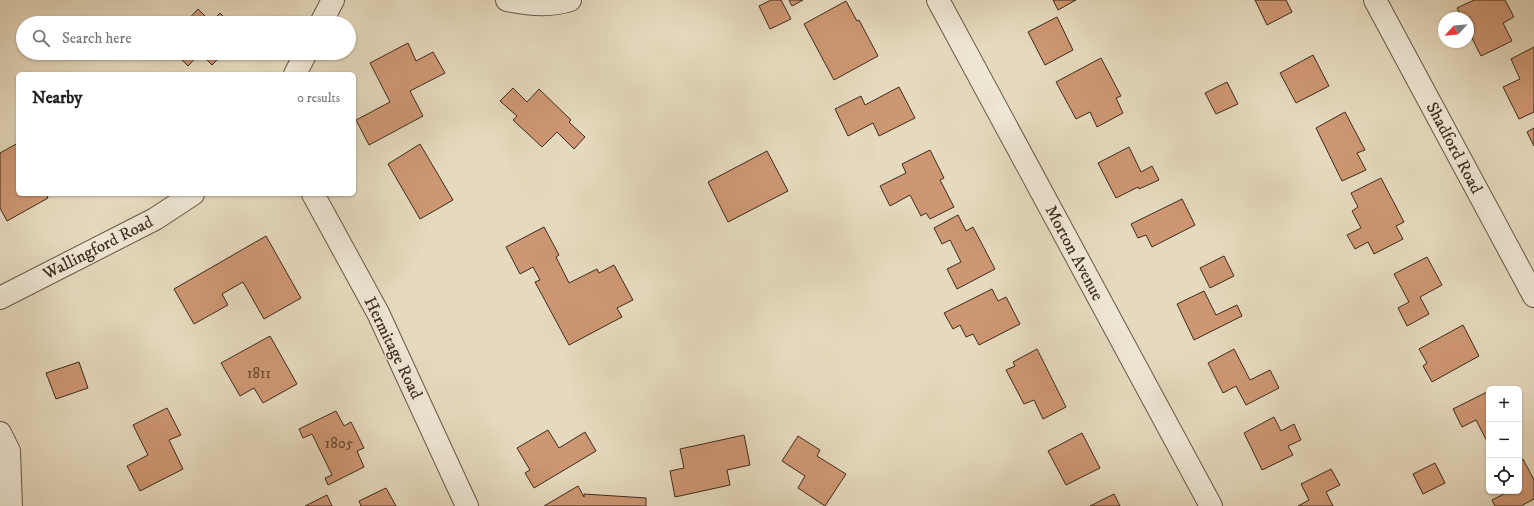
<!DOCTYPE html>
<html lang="en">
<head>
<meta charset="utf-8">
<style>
  :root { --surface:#fff; --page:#f6f6f6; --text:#202124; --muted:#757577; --line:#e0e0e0 }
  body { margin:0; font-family:"IM FELL DW Pica",serif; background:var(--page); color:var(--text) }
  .controls { position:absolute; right:12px; bottom:12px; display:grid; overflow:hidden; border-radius:6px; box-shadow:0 1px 3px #0004 }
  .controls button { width:36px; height:36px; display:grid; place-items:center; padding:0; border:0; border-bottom:1px solid var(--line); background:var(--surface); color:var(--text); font:20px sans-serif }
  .compass { position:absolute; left:1438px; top:12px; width:36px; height:36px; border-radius:50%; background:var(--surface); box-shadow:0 1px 3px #0004; rotate:244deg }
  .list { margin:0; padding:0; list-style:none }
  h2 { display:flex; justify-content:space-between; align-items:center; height:52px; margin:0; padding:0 16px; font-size:17px }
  h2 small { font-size:13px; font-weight:400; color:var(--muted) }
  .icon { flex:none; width:22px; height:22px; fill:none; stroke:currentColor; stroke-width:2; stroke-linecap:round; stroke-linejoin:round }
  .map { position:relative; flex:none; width:1534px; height:506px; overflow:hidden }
  .search { position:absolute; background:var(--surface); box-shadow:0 1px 3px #0004; left:16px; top:16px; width:340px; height:44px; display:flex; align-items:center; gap:10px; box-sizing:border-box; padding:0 14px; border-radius:22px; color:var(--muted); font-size:15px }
  .panel { position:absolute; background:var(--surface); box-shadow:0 1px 3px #0004; left:16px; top:72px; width:340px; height:124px; border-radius:6px }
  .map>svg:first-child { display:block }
</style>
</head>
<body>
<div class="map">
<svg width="1534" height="506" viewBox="0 0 1534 506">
  <rect width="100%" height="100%" fill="#e6dabe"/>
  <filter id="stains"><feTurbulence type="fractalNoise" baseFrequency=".005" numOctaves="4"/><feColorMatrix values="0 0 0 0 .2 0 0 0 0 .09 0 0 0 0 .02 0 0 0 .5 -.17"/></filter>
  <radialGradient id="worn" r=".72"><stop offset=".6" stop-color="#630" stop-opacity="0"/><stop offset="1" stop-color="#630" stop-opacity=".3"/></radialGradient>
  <path fill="#ce9773" stroke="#3d2b1d" d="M771,0H781L791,19L770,29L759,6Z
    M789,0H803L792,6Z
    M1053,0H1076L1058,10Z
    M1255,0H1286L1292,12L1267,25Z
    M1474,0H1505L1514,17L1503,23L1512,41L1481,56L1468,30V18H1462L1457,8Z
    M846,1L857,21L859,20L878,56L834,80L804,24Z
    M198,9L211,22L220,13L230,23H185Z
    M1057,17L1073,50L1045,65L1028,32Z
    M408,43L416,61L433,52L445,73L410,91L423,116L369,145L356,120L390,102L370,63Z
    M1534,47V112L1519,119L1503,87L1520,79L1511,59Z
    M175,53H200L188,66Z
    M200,53H224L212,65Z
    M1313,55L1329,86L1296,103L1280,73Z
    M1101,58L1121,96L1116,98L1123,113L1097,127L1090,112L1076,119L1056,82Z
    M1227,82L1238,104L1216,114L1205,93Z
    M899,87L915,118L879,136L873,123L848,136L835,109L861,96L865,105Z
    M513,88L527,102L539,89L571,120L569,122L585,137L574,149L557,132L542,147L513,120L517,116L500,101Z
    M1345,112L1365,150L1357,153L1366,170L1342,181L1316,128Z
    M1534,128V146L1527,132Z
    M18,143V194H46L48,198L7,221L0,208V153Z
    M420,144L453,200L420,219L388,164Z
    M1129,147L1141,172L1152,166L1159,180L1139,189L1138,187L1116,198L1098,163Z
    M930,150L944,178L940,180L954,207L930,219L926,213L921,216L910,195L890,206L880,186L906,173L902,164Z
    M767,151L788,191L728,222L708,182Z
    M1381,178L1404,222L1396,226L1403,239L1374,254L1368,242L1355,249L1347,235L1361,228L1352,211L1358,207L1351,193Z
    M1182,199L1195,225L1152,247L1146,235L1138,238L1131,224Z
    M958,215L966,231L973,227L995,269L957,289L947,269L961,262L950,240L942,244L934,228Z
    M544,227L559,255L556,257L569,283L597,269L599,273L614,265L633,300L617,308L622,317L569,345L535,282L540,280L533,267L520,274L506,247Z
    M266,236L301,298L264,319L243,282L222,294L228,305L194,324L174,289Z
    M1224,256L1234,276L1210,288L1200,268Z
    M1427,257L1442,285L1420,297L1429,314L1407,326L1398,308L1409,302L1394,274Z
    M992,289L998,301L1006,297L1020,324L979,345L973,334L966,337L960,325L953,329L944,313Z
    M1204,291L1216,315L1237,305L1242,316L1194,340L1177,304Z
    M1463,325L1479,356L1432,382L1423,366L1427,363L1419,349Z
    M270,336L297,384L263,403L254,388L240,396L221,363Z
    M1037,349L1066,407L1043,419L1034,400L1024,404L1006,370L1015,366L1013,362Z
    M1234,349L1250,380L1270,370L1279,388L1246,405L1236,386L1223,393L1208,363Z
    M79,362L88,388L56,399L46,373Z
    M1489,391V443H1488L1476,420L1462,427L1453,409Z
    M167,408L181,435L169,440L183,469L140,491L127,466L148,455L133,425Z
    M336,411L344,426L351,422L364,448L357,451L364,467L328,485L325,478L332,475L312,434L303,438L299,429Z
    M1274,417L1281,431L1294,424L1301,440L1288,446L1293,455L1262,470L1244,433Z
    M548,430L559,448L585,432L596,451L534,488L525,473L530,470L517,448Z
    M1082,433L1100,468L1066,485L1048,451Z
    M744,435L750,465L727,470L730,485L675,497L670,471L684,468L680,449Z
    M798,436L820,450L817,456L846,474L825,506L798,488L805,476L782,461Z
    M1523,459L1534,480V499L1521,506H1495L1492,500L1506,493V491H1519V462Z
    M1435,463L1445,483L1423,494L1413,474Z
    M1331,469L1340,485L1326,492L1333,506H1298L1309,500L1301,484Z
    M578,486L584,497V494L646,498V506H544Z
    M386,488L396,506H361L359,501Z
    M1114,494L1120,506H1090Z
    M327,495L332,506H305Z"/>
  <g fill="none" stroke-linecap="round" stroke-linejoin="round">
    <defs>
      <path id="minor" d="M507,0C526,4 550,7 570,0
        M938,0L1211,506
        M1375,0L1534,296
        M321,23L333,0
        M295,74L306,53
        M313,194L378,313L467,506
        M0,298L155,219L193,194
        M0,433L9,451L11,506"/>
    </defs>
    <use href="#minor" stroke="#675745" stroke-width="24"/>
    <use href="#minor" stroke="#efe7d5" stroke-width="22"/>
  </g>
  <g text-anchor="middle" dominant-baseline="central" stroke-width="3" stroke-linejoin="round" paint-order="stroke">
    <g font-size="15" fill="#614632">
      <text x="259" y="373">1811</text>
      <text x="339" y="443">1805</text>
    </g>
    <g font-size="17" fill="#3d2b1d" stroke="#efe7d5">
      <text transform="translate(1454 148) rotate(62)">Shadford Road</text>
      <text transform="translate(98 248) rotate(-27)">Wallingford Road</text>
      <text transform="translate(1074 253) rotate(62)">Morton Avenue</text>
      <text transform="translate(393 348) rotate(64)">Hermitage Road</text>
    </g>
  </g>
  <rect width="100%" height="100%" filter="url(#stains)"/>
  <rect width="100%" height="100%" fill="url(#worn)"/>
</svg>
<div class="controls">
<button>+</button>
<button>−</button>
<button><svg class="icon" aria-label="locate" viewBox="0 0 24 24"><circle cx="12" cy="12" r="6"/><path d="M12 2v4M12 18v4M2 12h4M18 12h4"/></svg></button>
</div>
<svg class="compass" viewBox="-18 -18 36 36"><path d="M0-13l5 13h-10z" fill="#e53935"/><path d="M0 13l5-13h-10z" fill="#757577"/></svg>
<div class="search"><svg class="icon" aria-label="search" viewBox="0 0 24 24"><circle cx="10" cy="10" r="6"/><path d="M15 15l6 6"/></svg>Search here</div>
<section class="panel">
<h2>Nearby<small>0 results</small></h2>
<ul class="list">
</ul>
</section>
</div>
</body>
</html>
